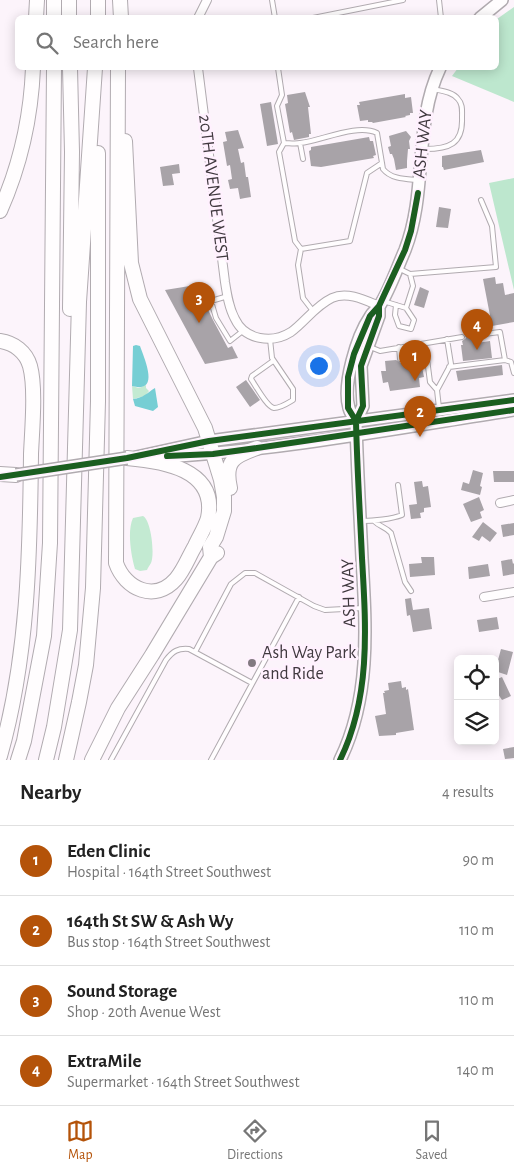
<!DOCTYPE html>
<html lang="en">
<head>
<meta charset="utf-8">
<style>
  :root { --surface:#fff; --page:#f2f2f2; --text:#222; --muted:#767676; --line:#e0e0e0; --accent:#b45309 }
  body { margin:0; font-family:"Alegreya Sans",sans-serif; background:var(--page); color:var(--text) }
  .controls { position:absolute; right:15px; bottom:15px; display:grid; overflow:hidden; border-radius:8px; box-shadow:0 2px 12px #0003 }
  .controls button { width:45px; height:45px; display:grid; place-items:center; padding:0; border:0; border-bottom:1px solid var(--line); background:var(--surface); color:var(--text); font:25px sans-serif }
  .you { position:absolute; left:318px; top:365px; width:18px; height:18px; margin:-12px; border:4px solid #fff; border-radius:50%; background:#1a73e8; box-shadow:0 0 0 8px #1a73e833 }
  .badge { display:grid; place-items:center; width:32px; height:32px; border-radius:50%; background:var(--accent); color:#fff; font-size:16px; font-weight:700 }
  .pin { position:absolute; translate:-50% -41px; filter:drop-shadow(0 1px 2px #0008) }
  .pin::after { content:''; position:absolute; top:26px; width:18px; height:15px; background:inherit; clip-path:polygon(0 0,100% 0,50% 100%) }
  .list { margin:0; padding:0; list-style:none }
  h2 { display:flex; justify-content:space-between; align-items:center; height:65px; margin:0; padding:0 20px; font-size:21px }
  h2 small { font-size:16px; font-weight:400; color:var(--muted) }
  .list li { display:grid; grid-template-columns:32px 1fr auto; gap:15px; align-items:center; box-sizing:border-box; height:70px; padding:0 20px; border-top:1px solid var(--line) }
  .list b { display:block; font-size:19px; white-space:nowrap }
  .list p { margin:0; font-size:16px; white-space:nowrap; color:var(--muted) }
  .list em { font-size:16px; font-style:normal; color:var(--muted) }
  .icon { flex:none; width:28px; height:28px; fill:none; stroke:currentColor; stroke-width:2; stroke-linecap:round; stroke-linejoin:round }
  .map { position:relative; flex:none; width:514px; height:760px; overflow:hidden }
  .search { position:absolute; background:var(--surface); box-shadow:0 2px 12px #0003; left:15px; right:15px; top:15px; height:55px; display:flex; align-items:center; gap:12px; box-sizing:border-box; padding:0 18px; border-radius:8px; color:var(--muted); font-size:19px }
  .sheet { height:345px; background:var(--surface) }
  nav { display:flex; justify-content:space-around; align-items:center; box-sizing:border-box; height:70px; border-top:1px solid var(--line); background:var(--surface); font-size:14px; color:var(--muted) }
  nav a { display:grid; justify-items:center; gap:2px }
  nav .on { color:var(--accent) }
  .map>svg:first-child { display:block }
</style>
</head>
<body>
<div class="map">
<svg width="514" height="760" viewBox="0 0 514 760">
  <rect width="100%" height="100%" fill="#fcf4fb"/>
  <path fill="#c3ead2" d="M146,385V388L149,391L145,396L133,399L132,386L139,388Z
    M143,516C151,520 155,554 151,563C150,565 148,567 147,570L140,571L135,569C131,555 127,531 133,518Z"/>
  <path fill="#bde7ce" d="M514,7V102L452,76L458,68H496L497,19Z
    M514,178V290L489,183Z"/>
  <path fill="#76ced4" d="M136,345L140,346C144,358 161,394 132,386L133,346Z
    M155,388L158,407L153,411L135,406L133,399C143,398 147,393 155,388Z"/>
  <path fill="#a8a3a8" d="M305,92L310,107H308L311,134H309V137L294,140L292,132L290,133L285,104L288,103L287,95Z
    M405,94V98L411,97L413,113H410V115L405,116L406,117L373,123L372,122H368V120L360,121L357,105H360L359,102Z
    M271,102L278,144L267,146L260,104Z
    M238,130L244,148L238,149L241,163L244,162L246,177H248L251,197L245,198L240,199L238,188L230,189L228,180L232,179L230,165L227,166L223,142L227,141L225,132Z
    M406,131L411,137L409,141L410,149H408L407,161V168L396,170L394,159L392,154H390L388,147L391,146L389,136Z
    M369,137L370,141H373L376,155L373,156L374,158L321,167L311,166L309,151L311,150V147Z
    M481,150L484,162L444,170L443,167H442V156Z
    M179,164L180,173L172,174L174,185L163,186L160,167Z
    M439,207L451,209L448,228L436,227Z
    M495,277L496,284L503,283L505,295L514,293V322L492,326L483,279Z
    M202,284L209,295L203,299L213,320L228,348L232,346L238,358L205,364L165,290Z
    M420,287L429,291L424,308L414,305Z
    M473,333V337L477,339V343L490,341L492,358L463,361L461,345H463L462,341L466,338L464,334Z
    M416,357L417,368L422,367L424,377L419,378L420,387L390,391L388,382L383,383L381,371H386L385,361L396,360L401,363L404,359Z
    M502,365L503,375L458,381L456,371Z
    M246,380L260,400L250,407L236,387Z
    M473,470L483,473L480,486L482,487L480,495L461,490L463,482L469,484Z
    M493,471H514V482H494Z
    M422,481L423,487L428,486L431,507L424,508V512L420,513L421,518L411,519L409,505L417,504L414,482Z
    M479,497L484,510L480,512L482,518L471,522L463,504Z
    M483,522L497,533L490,542L482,536L479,541L472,537Z
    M514,523V535L503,537L501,525Z
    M421,557H434L435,575L410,577L409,564L422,563Z
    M512,559L513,564L514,563V574L503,576L501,561Z
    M488,564L490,576L469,579L468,567Z
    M411,598L413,610L429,608L432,629L413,632L410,615L407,616L405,599Z
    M497,617L499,629L479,632L477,620Z
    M501,649L513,652L507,675L495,671Z
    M502,677L511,696L502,700L498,694L495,695V680Z
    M401,681L402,688L406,687V690L408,689L414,730L396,733V735L379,736L375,716L386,714L383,693H385L384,691L389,690L388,683Z
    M514,747V758L505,759L503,749Z"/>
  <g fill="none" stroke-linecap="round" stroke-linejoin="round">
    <defs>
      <path id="lane" d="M272,0L275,18
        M439,0L441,18
        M313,18L403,0
        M278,68L282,95L277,106L284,143C289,143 295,144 300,143C321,141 357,123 377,133L383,169C391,179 405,179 417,180
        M284,143L279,152L295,241L301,249L350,241L367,173L382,163
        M300,143L303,159
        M425,149C449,149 463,144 462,118C462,111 463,104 458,99C453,92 442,91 433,89
        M301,249L298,265L303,298L313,311
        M398,268L410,274L413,286L406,308
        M410,274L496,267L492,226L481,200
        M228,296L211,301L216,318L230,341L244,330
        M383,301L406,308L414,320L411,329L399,326L395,315L396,305
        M476,335L500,332L505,360L511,362L514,373
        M270,339L272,358L293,389V400C288,403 281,408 274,408C267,407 256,386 251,379L252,376L273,361
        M370,347L380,351L462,337
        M399,347L400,359
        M427,359L430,382L437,390
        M449,367L505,360
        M439,408L437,390L451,364L447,339
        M363,521C373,521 392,519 402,515L398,485
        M374,521C380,527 386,527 391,533L405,582L411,591
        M195,652L231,584L245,573H255L314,606L325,610L363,608
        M111,760L166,660C173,651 178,648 189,649L252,683
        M211,760L299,597"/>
      <path id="street" d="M198,18L207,0
        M198,68L225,282C227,295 229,308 235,319C245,340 272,344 291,332C305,322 315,306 332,298C347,291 365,300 379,306
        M500,503L514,500
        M484,597L514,592"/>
      <path id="secondary" d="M480,18L502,0
        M356,421L363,406L361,366L379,316V306
        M136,457L209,441L514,400
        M164,457C281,450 398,428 514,410
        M340,760C371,697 366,627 362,558C360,513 357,467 356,421C353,417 350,412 349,408C342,385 357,336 370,317C372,312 377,310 380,305C389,291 398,266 405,250C428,191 413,125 440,68"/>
      <path id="highway" d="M69,0V18
        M120,0L121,18
        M36,18L37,0
        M54,18V0
        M98,18V0
        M118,68L116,563C125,589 155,603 176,579C184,570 189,556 195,546C199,537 205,528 208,518C218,469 162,461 127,458
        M125,141L131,263L140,299L205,428L221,480L224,497V511L216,537L210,547L211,557
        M0,211C20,166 31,117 33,68
        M70,309L72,152L70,68
        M0,341C14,343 26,352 30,366C36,388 32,430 31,454C30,555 28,658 0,756
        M0,474L16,475
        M230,488C224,461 234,456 257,448
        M18,760L24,741L44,636L50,543L54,68
        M46,760L54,727L70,630L79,302L95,68
        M66,760L79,702L86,665L93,588L98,401V153
        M92,760L118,708L152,655L211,557L217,553"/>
    </defs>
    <use href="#lane" stroke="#b1abb0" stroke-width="6"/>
    <use href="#street" stroke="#b1abb0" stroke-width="10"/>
    <use href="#secondary" stroke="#b1abb0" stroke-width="14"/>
    <use href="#highway" stroke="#b1abb0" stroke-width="16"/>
    <use href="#lane" stroke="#fffdfe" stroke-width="4"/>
    <use href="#street" stroke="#fffdfe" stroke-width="8"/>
    <use href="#secondary" stroke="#fffdfe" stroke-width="11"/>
    <use href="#highway" stroke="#fffdfe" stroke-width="14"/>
    <defs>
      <path id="secondary-bridge" d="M16,475L127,458"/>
    </defs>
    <use href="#secondary-bridge" stroke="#b1abb0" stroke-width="14" stroke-linecap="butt"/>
    <use href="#secondary-bridge" stroke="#fffdfe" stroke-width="11"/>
    <defs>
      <path id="cycleway" d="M356,421L363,406L361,366L379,316V306
        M167,456L213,454L257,448L514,410
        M0,477L127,458L209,441L514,400
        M340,760C371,697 366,627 362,558C360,513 357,467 356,421L348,408V377L354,354L370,316L379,306L405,250L411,231L418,193"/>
    </defs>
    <use href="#cycleway" stroke="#fff1fe" stroke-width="9"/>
    <use href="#cycleway" stroke="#1b5e20" stroke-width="6"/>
  </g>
  <circle fill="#827a81" stroke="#fff1fe" stroke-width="2" cx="252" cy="663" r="5"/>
  <g text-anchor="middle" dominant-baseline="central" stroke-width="5" stroke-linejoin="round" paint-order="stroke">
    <g font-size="18" fill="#40393f" stroke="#fff1fe">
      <text transform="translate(423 144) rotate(-84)">ASH WAY</text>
      <text transform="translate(213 188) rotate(83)">20TH AVENUE WEST</text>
      <text transform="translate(349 593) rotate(-92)">ASH WAY</text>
    </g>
    <g font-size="18" fill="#40393f" stroke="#fff1fe" text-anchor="start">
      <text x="262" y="653">Ash Way Park<tspan x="262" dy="21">and Ride</tspan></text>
    </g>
  </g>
</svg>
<div class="controls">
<button><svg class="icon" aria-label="locate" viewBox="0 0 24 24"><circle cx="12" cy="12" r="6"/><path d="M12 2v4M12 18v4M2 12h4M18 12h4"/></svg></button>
<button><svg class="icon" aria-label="layers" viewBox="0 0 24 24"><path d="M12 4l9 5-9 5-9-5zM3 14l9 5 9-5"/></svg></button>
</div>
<div class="you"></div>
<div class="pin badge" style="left:415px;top:381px">1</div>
<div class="pin badge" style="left:420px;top:437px">2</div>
<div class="pin badge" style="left:199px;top:323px">3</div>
<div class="pin badge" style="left:477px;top:350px">4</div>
<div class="search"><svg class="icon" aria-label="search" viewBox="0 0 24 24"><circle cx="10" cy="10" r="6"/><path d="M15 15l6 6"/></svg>Search here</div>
</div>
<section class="sheet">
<h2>Nearby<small>4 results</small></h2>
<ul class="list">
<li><span class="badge">1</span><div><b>Eden Clinic</b><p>Hospital · 164th Street Southwest</p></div><em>90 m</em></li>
<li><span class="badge">2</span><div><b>164th St SW &amp; Ash Wy</b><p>Bus stop · 164th Street Southwest</p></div><em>110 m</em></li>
<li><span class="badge">3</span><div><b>Sound Storage</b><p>Shop · 20th Avenue West</p></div><em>110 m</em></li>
<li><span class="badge">4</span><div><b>ExtraMile</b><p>Supermarket · 164th Street Southwest</p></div><em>140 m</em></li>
</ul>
</section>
<nav>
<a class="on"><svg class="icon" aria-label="map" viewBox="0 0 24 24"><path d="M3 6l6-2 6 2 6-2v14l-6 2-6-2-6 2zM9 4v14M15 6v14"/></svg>Map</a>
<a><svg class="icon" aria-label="directions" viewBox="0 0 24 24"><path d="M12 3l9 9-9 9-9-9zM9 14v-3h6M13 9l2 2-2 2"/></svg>Directions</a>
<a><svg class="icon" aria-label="saved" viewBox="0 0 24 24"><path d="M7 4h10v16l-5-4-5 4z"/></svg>Saved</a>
</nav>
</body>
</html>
